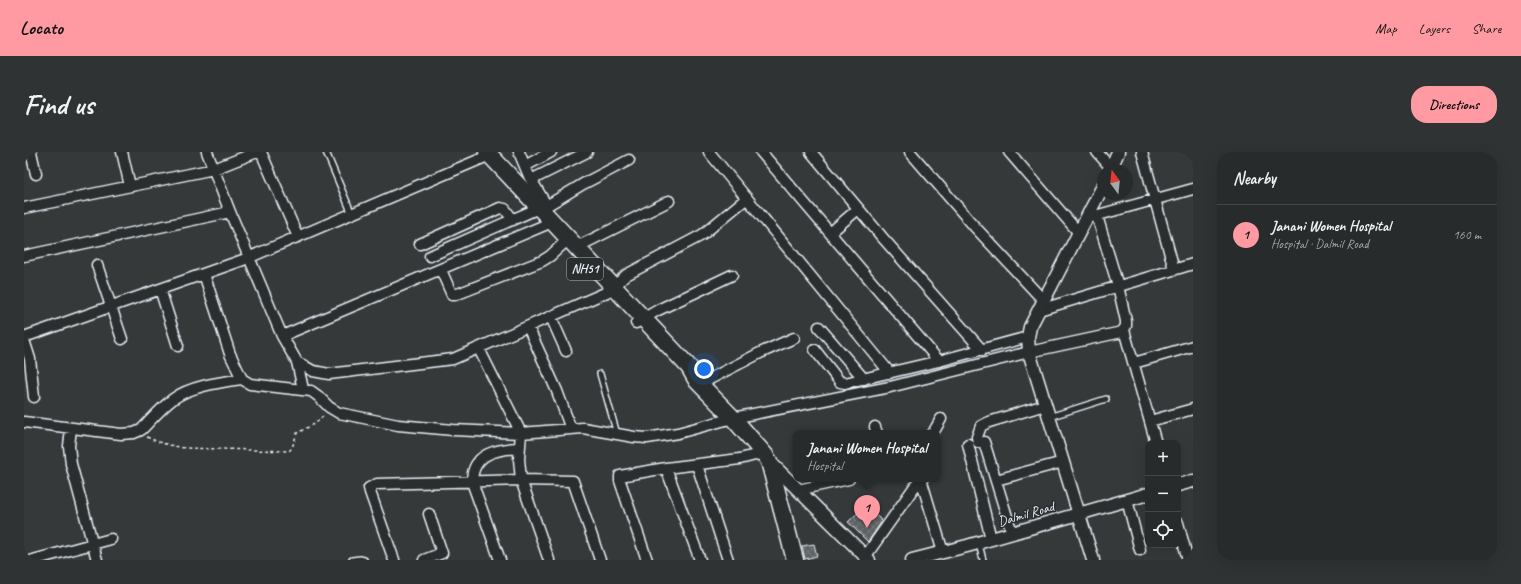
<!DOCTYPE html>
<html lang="en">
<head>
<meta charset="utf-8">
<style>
  :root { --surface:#282b2c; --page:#303334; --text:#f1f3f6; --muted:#a5a7a9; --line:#444748; --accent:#ff9aa2 }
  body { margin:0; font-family:Caveat,sans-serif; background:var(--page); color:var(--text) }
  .controls { position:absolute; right:12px; bottom:12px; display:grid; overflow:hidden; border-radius:8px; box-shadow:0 4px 16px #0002 }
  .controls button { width:36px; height:36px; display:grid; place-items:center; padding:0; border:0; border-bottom:1px solid var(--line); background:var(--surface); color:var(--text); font:20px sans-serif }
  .compass { position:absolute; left:1073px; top:12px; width:36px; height:36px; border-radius:50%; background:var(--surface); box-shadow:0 4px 16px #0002; rotate:345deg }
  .you { position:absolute; left:680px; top:217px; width:14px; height:14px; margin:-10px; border:3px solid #fff; border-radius:50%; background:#1a73e8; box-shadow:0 0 0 6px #1a73e833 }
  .badge { display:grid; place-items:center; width:26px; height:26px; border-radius:50%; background:var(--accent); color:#111; font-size:13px; font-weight:700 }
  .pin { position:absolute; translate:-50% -33px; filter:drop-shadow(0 1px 2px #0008) }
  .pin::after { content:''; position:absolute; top:21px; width:14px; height:12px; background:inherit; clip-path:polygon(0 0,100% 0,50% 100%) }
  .popup { position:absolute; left:769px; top:278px; width:148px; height:52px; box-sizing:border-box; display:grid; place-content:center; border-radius:8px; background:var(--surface); filter:drop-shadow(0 1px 3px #0005); font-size:13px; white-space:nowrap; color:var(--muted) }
  .popup b { font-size:15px; color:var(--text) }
  .popup::after { content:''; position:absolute; left:50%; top:100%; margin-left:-8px; border:8px solid transparent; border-top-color:var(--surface) }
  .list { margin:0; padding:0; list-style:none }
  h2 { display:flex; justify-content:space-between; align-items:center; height:52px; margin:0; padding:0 16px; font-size:17px }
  h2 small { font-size:13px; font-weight:400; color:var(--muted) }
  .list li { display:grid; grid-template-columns:26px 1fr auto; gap:12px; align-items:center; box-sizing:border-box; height:60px; padding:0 16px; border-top:1px solid var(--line) }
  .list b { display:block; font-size:15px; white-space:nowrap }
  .list p { margin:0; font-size:13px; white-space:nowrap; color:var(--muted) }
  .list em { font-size:13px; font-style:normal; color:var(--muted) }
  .icon { flex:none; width:22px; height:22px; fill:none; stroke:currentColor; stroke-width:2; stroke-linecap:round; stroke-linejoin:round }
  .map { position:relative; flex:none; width:1169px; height:408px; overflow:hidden; border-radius:16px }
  header { display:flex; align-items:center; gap:24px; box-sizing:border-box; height:56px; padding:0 20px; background:var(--accent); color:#111 }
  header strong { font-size:19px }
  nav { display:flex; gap:22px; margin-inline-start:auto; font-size:14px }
  .intro { display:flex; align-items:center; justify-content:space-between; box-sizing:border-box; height:96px; padding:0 24px }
  h1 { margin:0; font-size:28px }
  .button { padding:10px 18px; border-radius:16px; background:var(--accent); color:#111; font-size:14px; font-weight:700 }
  main { display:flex; gap:24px; padding:0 24px }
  aside { flex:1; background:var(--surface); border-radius:16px; box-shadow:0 4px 16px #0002 }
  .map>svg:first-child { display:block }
</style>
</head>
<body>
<header>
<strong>Locato</strong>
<nav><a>Map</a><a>Layers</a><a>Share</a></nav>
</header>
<div class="intro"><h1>Find us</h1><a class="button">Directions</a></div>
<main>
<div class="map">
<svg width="1169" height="408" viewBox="0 0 1169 408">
  <defs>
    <pattern id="building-cross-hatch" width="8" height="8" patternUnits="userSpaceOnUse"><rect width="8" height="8" fill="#5f6365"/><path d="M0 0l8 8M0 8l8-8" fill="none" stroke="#767a7c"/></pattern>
  </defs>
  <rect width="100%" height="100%" fill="#35393a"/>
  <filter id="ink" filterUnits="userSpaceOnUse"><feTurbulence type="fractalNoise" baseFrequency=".025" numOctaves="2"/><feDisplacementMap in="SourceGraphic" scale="8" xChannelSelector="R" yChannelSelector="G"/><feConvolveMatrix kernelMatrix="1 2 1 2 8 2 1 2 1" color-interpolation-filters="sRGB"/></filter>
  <g filter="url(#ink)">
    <path fill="url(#building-cross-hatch)" stroke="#e8f1f8" d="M842,353L858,369L844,390L824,370Z
      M790,392L793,404L781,407L778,394Z"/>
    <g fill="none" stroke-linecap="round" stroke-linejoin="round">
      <defs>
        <path id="service" d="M302,0L328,62
          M576,222L593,282
          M1025,265L1082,247
          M955,392L959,408
          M328,408L336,407L340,408"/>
        <path id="minor" d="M7,0L12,22
          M98,0L106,34
          M183,0L206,60L258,184L273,210L289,219L305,222L429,207L583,140
          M237,0L274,85
          M495,0L505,24L523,54
          M685,0L866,221
          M737,0L915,209
          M787,0L858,85L958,198
          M886,0L950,74L1020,149
          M985,0L1055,81
          M1073,0L1087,16
          M1118,0L1150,117
          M501,14L527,0
          M507,28L563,0
          M0,56L190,17L233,0
          M514,59L559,32L605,8
          M1067,65L1169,37
          M806,81L834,57
          M396,92L476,56L481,57L489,68
          M553,95L645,49
          M0,104L206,60
          M406,104L508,59
          M73,113L98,187
          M417,118L428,143H431L518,109L526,104L539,92
          M180,122L206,202L218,227L226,232L287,239L294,244L305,255L315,261L374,273L429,278L497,281L559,276L610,285L623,286L654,281L709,266L866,235L1005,200L1098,180L1102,174V169L1094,134L1073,64
          M590,135L602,123L678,83L723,46
          M136,137L154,194
          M1015,158L1169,112
          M527,165L542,199
          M612,171L634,158L708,123
          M504,175L533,239L547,277
          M795,175L840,227
          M1100,178L1132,291
          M258,184L521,73
          M0,185L219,108L466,3
          M0,188L6,207L10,245
          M455,197L497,281L495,307L497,328L525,408
          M791,198L816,230L821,231L915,209L1004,185
          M273,210L279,237
          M1110,211L1169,194
          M676,232L736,201L770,186
          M1126,269L1169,257
          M0,270L97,282L110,281L117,278C127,268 137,256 149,247C166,234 197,230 218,227
          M851,275L853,281
          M47,276L45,294L47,312L73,408
          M909,281L917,267
          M954,290L953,285L957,274L965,270L1021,253
          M960,290L988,381
          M944,292L967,387
          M673,313L704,408
          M642,316L676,408
          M897,327L919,400
          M972,328L1039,310
          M774,338L825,327
          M1103,348L1116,398
          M1154,371L1164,408
          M841,405L896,327
          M9,408L87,387
          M370,408L346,340L345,336L353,332L497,328L549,329L576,408
          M400,408L418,401L405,362
          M476,408L448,330C448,301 473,297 495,296
          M623,408L596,329V324L642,316L716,307L739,301"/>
        <path id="tertiary" d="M1086,18L1094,0
          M745,309L845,408
          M1154,333L1169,329
          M888,408L943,394L1124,342
          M1069,408L1005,200L1004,185L1006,175L1079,34"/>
        <path id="trunk" d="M463,0L665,215L673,229L709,266L741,303L745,309L771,408"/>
      </defs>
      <use href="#service" stroke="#e8f1f8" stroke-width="8"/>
      <use href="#minor" stroke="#e8f1f8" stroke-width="13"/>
      <use href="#tertiary" stroke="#e8f1f8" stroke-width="15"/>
      <use href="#trunk" stroke="#e8f1f8" stroke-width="19"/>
      <path stroke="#e8f1f8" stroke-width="1.5" stroke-dasharray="3 3" stroke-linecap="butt" d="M123,285C135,291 148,294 161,296L265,299L268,296L273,281L292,271L300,263"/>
      <use href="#service" stroke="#2a2d2e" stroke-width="5"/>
      <use href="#minor" stroke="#2a2d2e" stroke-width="10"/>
      <use href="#tertiary" stroke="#2a2d2e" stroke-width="12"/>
      <use href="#trunk" stroke="#2a2d2e" stroke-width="16"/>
    </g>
  </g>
  <g text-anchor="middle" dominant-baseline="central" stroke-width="3" stroke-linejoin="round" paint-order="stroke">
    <rect fill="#2a2d2e" stroke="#afb6bb" stroke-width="1" x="543" y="106" width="36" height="22" rx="3"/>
    <g font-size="13" font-weight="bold" fill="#e8f1f8">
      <text x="561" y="117">NH51</text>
    </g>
    <g font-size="14" fill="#e8f1f8" stroke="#2a2d2e">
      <text transform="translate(1002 362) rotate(-16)">Dalmil Road</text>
    </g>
  </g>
</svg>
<div class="controls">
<button>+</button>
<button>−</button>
<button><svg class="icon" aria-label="locate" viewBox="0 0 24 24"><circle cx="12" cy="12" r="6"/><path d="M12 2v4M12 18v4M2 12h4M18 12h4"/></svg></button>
</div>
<svg class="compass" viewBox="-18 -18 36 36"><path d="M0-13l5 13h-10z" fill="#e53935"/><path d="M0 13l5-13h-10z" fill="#a5a7a9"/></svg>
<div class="you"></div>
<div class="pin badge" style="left:843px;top:376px">1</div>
<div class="popup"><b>Janani Women Hospital</b>Hospital</div>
</div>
<aside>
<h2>Nearby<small></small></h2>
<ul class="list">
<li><span class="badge">1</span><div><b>Janani Women Hospital</b><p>Hospital · Dalmil Road</p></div><em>160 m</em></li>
</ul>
</aside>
</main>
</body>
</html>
